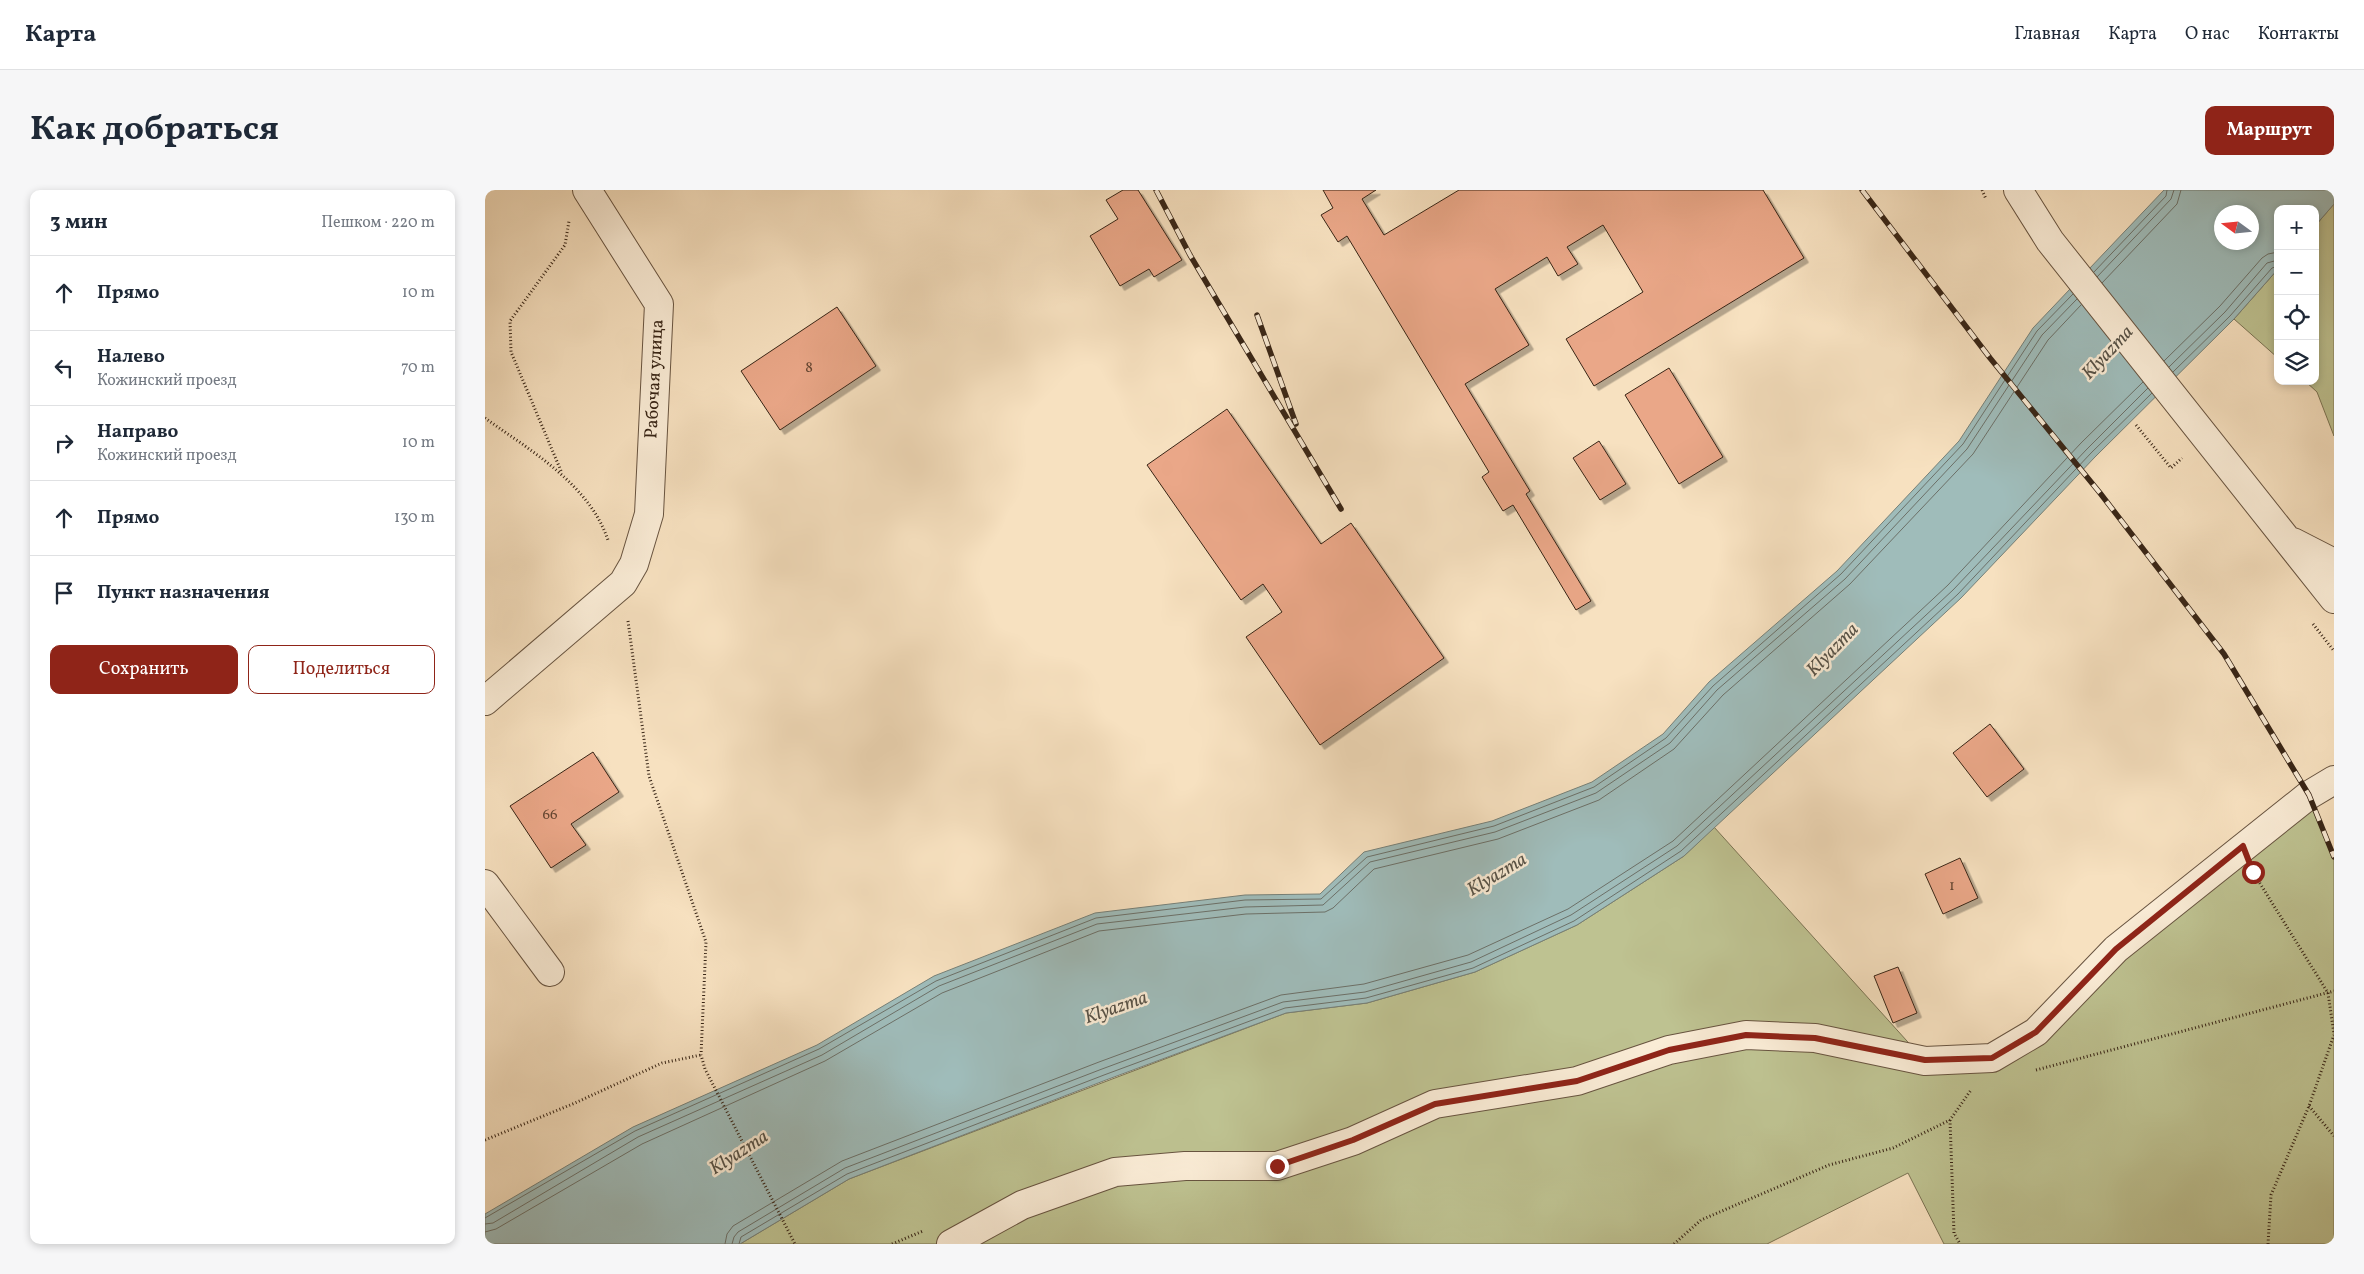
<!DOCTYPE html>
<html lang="ru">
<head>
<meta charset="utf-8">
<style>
  :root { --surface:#fff; --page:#f6f6f7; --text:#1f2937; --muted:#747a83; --line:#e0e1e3; --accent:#8f2418 }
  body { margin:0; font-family:Vollkorn,serif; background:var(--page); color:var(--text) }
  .controls { position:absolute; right:15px; top:15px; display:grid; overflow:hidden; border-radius:10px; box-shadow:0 2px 8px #0003 }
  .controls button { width:45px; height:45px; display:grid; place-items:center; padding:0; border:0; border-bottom:1px solid var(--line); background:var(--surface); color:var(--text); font:25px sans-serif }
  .compass { position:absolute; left:1729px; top:15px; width:45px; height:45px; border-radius:50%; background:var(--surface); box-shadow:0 2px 8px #0003; rotate:285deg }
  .stop { position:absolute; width:15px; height:15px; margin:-11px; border:4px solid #8f2418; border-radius:50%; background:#fff }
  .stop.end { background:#8f2418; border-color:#fff; box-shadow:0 1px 5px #0008 }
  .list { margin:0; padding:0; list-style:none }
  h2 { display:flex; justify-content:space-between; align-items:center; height:65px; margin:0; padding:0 20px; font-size:21px }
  h2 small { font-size:16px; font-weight:400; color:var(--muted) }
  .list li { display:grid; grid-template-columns:32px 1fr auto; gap:15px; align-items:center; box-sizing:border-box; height:75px; padding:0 20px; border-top:1px solid var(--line) }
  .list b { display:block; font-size:19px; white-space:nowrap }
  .list p { margin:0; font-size:16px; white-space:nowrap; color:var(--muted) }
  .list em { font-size:16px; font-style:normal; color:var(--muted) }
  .actions { display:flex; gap:10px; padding:15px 20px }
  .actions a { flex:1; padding:11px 0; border:1px solid var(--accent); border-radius:10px; text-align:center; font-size:18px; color:var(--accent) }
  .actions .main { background:var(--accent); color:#fff }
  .icon { flex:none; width:28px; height:28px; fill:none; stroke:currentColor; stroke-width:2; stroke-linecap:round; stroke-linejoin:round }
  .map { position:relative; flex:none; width:1849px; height:1054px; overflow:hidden; border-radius:10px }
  header { display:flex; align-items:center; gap:30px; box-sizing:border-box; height:70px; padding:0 25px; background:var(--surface); border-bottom:1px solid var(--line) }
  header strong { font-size:24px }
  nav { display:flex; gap:28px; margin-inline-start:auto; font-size:18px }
  .intro { display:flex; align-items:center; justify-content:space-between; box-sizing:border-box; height:120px; padding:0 30px }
  h1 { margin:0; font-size:35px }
  .button { padding:12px 22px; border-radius:10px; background:var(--accent); color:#fff; font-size:18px; font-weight:700 }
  main { display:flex; gap:30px; padding:0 30px }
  aside { flex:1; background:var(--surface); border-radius:10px; box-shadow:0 2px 8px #0003 }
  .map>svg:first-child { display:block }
</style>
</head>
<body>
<header>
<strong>Карта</strong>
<nav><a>Главная</a><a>Карта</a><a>О нас</a><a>Контакты</a></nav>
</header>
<div class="intro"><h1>Как добраться</h1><a class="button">Маршрут</a></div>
<main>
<aside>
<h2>3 мин<small>Пешком · 220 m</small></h2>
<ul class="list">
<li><svg class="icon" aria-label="ahead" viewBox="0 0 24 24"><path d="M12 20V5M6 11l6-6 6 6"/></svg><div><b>Прямо</b></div><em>10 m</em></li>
<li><svg class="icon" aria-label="left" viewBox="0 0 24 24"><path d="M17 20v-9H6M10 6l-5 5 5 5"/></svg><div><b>Налево</b><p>Кожинский проезд</p></div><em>70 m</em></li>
<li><svg class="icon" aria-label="right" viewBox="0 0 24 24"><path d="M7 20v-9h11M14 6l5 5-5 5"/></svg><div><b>Направо</b><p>Кожинский проезд</p></div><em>10 m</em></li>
<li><svg class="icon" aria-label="ahead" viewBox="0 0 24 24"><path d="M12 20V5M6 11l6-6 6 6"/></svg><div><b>Прямо</b></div><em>130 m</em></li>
<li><svg class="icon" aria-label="arrive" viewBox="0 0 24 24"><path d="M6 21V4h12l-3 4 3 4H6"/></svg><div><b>Пункт назначения</b></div></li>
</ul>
<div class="actions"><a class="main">Сохранить</a><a>Поделиться</a></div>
</aside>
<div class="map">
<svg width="1849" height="1054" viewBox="0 0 1849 1054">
  <defs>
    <filter id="shadow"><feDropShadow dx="4.5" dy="4.5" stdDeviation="0" flood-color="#0004"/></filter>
  </defs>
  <rect width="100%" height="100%" fill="#f7e1c0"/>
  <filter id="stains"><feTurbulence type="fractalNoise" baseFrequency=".004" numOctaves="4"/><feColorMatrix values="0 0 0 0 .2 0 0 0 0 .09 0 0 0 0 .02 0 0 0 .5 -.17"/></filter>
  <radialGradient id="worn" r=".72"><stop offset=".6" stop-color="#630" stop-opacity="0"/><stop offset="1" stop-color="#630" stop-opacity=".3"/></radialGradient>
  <path fill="#bec291" stroke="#7b7454" d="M1849,14V246L1832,202L1820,191H1830V36Z
    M1793,79V168L1749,129Z
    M1824,605L1849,667V1054H1459L1423,983L1282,1054H255L364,989L801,823L882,813L990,782L1092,735L1199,666L1229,637L1440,871L1507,868Z"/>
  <path fill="#9fbcba" stroke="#768078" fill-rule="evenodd" d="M1679,0H1849V14L1830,36V19H1793V79L1749,129L1610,267L1476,408L1199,666L1092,735L990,782L882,813L801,823L621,890L364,989L255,1054H0V1024L148,937L332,855L449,786L610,723L760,705L835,704L879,662L1007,631L1107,592L1178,544L1224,492L1352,381L1474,251L1548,138ZM1736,22H1766V52H1736Z"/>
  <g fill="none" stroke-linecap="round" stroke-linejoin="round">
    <path stroke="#6c7068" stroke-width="1" d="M1609,82L1681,6L1682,0
      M1612,87L1686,9L1689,0
      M1617,93L1692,14L1696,0
      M1679,171L1735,116L1777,68L1783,64L1793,62
      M1684,177L1740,122L1782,73L1793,70
      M1688,182L1745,126L1787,78L1793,76
      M0,1028L150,941L334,859L451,791L611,728L760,710L836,709L882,667L1009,636L1109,597L1181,548L1228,496L1356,384L1478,254L1552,141L1588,104
      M0,1034L8,1033L153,947L337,865L454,796L612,734L760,717L838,715L885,672L1010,642L1111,603L1185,553L1232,500L1360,389L1482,259L1557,145L1592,109
      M0,1042L11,1039L157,954L340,871L457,803L614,741L761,724L840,722L848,718L889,679L1013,649L1114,610L1189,559L1238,505L1365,394L1488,264L1563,150L1596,115
      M240,1054L242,1044L248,1036L357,971L614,872L796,805L879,794L983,765L1083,719L1188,651L1463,395L1596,253L1658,192
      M247,1054L249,1047L253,1042L360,978L617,879L798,812L880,802L986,772L1086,725L1192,656L1468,400L1602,259L1663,198
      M254,1054L256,1047L362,984L619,885L800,818L881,808L988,778L1089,731L1196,661L1473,404L1606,263L1667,203"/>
  </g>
  <path fill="#eaa788" stroke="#382516" filter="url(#shadow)" d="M638,0H653L697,70L669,87L664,79L635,96L605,46L633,29L621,10Z
    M838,0H891L877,9L899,45L974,0H1278L1319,68L1109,196L1081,149L1158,102L1118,35L1082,57L1093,74L1073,86L1062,67L1010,99L1044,155L980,194L1045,301L1041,304L1106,411L1091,420L1028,315L1018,321L997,287L1004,282L862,46L853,52L836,25L848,18Z
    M352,117L391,176L295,240L256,181Z
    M1184,178L1238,267L1194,294L1140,205Z
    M742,219L836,354L866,333L959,468L835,555L761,447L797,422L778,394L756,410L662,275Z
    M1114,251L1141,294L1115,310L1088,268Z
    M1505,534L1539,579L1502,607L1468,563Z
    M108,562L134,602L86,634L101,655L66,678L25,616Z
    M1475,668L1493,708L1458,724L1440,684Z
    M1413,777L1432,823L1408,833L1389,786Z"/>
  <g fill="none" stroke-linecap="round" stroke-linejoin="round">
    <defs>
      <path id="minor" d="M1533,0L1565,51L1849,409
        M1808,352L1849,373
        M0,511L138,393L149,374L164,324L174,114L102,0
        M0,694L65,782
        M466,1054L537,1015L630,982L700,976H792L868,951L950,914L1092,891L1184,860L1261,845L1330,848L1440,871L1507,868L1551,842L1631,759L1824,605L1849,590"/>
    </defs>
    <use href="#minor" stroke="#685440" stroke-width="30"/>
    <path stroke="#382516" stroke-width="3" stroke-dasharray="1 2.5" stroke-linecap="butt" d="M1497,0L1501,9
      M0,228C46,261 104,294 123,350
      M1651,235L1686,278L1697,268
      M76,281L26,162L25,131L80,55L84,31
      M143,431L164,586L221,752L216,865L220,879L310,1054
      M1828,434L1849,461
      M1771,687L1843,803L1849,844
      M1551,880L1849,801
      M1824,916L1849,946
      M1465,930L1469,1043L1475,1054
      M0,950L90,913L177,873L216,865
      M407,1054L438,1041
      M1189,1054L1216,1030L1344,975L1408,958L1465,930L1486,900
      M1783,1054L1786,1005L1824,916L1849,845"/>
    <use href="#minor" stroke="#faecd6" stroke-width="28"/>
    <defs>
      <path id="rail" d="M671,0L705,65L856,319
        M1377,0L1505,168L1615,303L1739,464L1824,605L1849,667
        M772,125L811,234"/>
    </defs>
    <use href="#rail" stroke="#382516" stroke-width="5.5"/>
    <use href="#rail" stroke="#faecd6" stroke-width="4" stroke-dasharray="11" stroke-linecap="butt"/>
  </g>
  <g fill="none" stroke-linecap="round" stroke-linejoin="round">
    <path stroke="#8f2418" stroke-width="6" d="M792,976L868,950L950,914L1092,891L1184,860L1261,845L1330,848L1440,870L1507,868L1551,842L1631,759L1758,656L1768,682"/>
  </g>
  <g text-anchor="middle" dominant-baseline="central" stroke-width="5" stroke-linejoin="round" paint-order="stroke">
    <g font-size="15" fill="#644632">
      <text x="324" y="178">8</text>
      <text x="65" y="625">66</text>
      <text x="1467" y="696">1</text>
    </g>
    <g font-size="18" fill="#382516" stroke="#faecd6">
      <text transform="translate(170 189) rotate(-87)">Рабочая улица</text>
    </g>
    <g font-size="19" font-style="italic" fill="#575247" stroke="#faecd6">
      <text transform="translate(1623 163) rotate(-47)">Klyazma</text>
      <text transform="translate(1348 460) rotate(-46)">Klyazma</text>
      <text transform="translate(1012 685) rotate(-31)">Klyazma</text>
      <text transform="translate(631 818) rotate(-19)">Klyazma</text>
      <text transform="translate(254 963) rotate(-33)">Klyazma</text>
    </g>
  </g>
  <rect width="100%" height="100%" filter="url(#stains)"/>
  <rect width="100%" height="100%" fill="url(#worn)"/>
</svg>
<div class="controls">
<button>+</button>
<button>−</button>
<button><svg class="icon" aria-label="locate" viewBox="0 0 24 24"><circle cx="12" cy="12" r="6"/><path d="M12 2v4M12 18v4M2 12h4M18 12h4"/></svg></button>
<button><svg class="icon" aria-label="layers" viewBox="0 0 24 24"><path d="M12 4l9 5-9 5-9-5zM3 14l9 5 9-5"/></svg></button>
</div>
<svg class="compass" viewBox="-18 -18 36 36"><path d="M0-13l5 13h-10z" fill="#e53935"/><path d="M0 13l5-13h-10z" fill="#747a83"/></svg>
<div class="stop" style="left:1768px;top:682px"></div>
<div class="stop end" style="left:792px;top:976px"></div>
</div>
</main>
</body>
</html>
